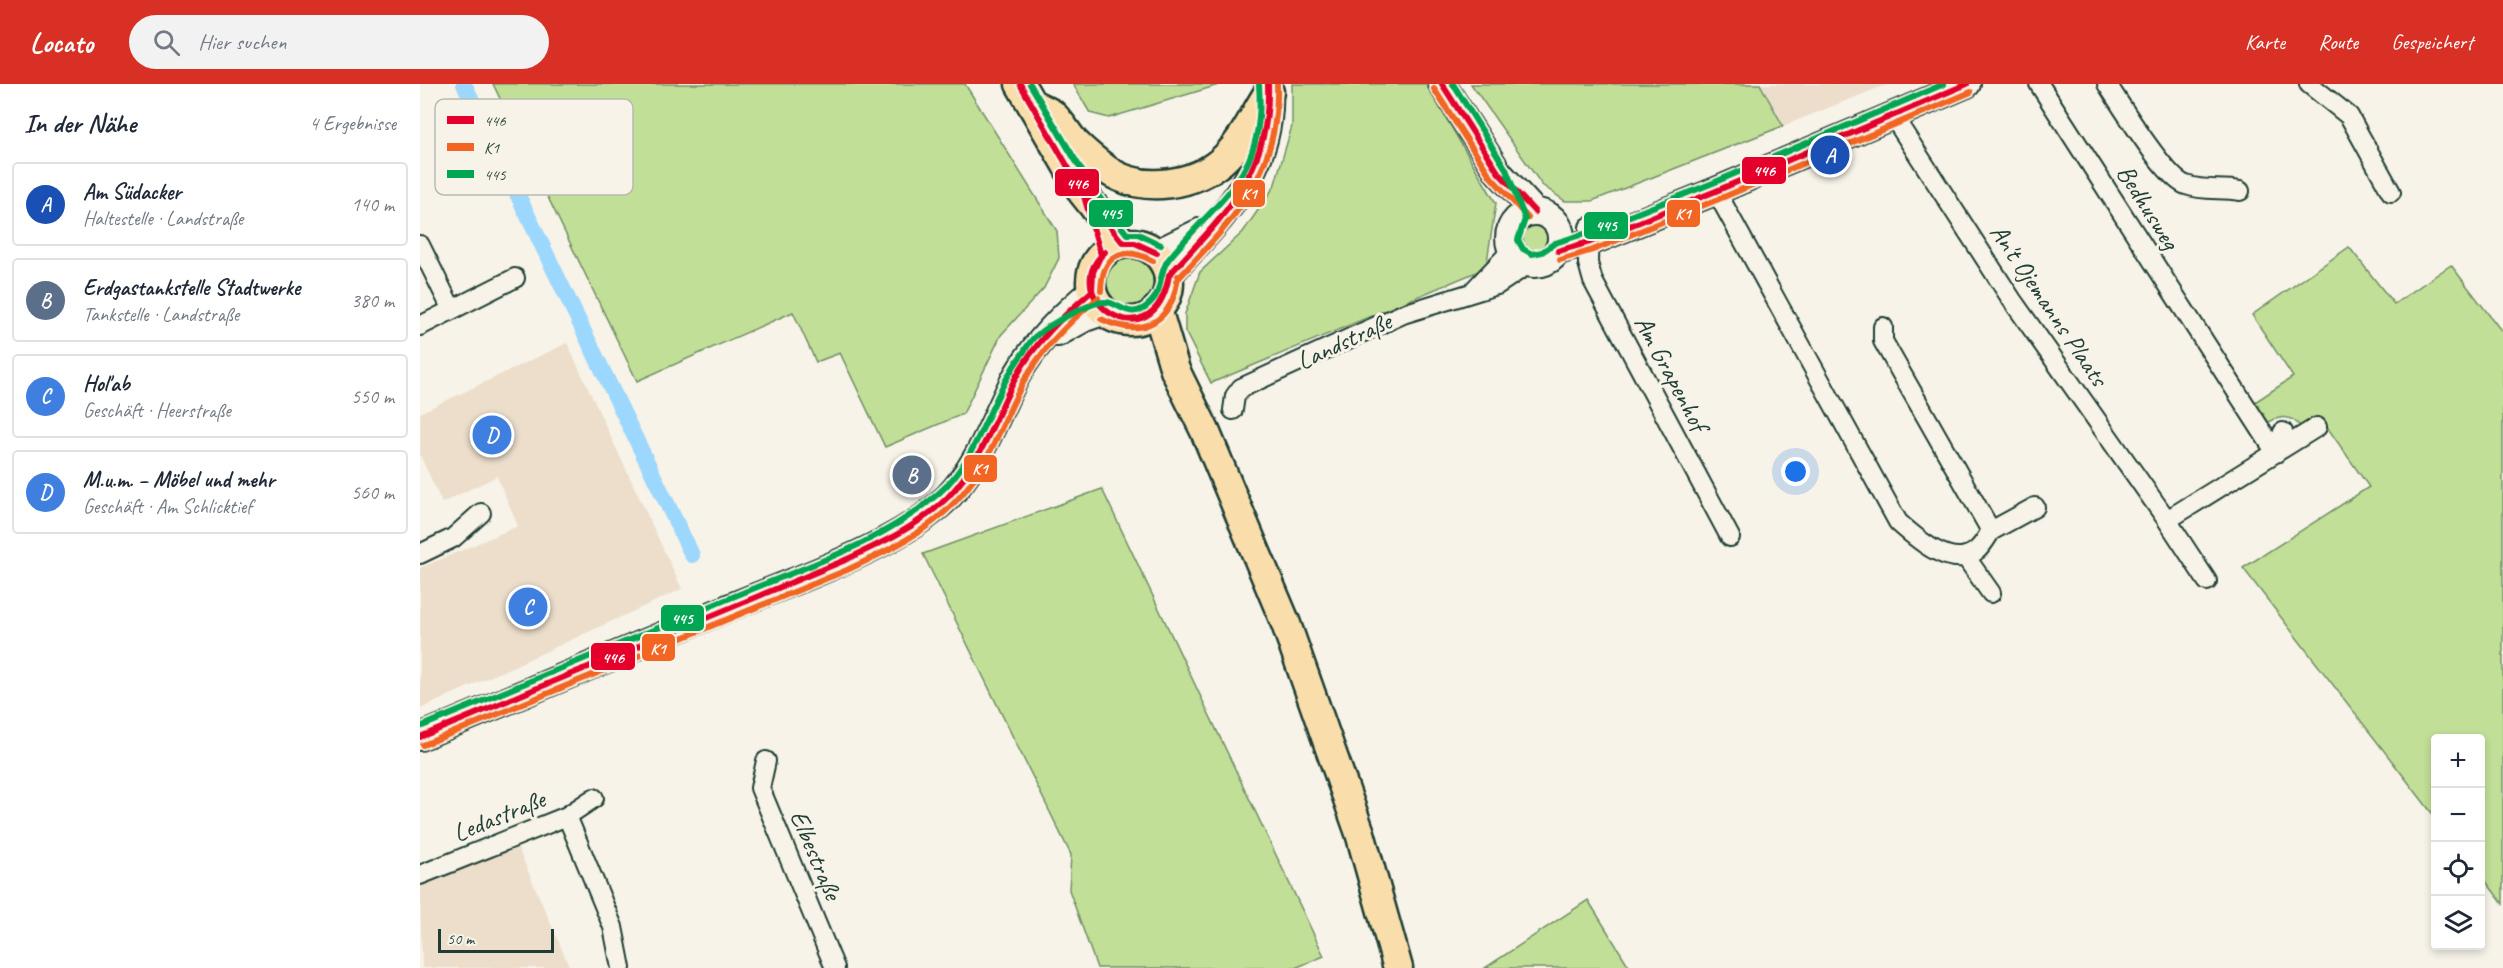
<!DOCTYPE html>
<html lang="de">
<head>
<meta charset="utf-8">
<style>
  :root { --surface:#fff; --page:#f2f2f3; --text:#1f2937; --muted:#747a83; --line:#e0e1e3; --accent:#d93025 }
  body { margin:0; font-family:Caveat,sans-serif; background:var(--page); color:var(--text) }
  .controls { position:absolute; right:18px; bottom:18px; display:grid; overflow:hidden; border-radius:6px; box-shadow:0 3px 9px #0003 }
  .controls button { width:54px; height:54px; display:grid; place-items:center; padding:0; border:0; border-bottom:2px solid var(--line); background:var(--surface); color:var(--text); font:30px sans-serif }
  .scale { position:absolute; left:18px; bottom:15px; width:116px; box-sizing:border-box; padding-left:6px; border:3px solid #1f3d34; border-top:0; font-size:16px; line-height:21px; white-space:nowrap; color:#1f3d34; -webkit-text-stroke:4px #f7f3e8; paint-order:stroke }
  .you { position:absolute; left:1376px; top:388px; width:21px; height:21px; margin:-15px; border:4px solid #fff; border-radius:50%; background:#1a73e8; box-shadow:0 0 0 9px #1a73e833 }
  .badge { display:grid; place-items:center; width:39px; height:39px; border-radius:50%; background:var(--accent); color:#fff; font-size:20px; font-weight:700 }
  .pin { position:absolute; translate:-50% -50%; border:3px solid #fff; box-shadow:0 2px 6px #0006 }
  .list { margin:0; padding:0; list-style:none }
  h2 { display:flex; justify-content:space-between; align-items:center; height:78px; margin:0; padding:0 24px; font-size:26px }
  h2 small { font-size:20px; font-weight:400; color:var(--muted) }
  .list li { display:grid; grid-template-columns:39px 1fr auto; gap:18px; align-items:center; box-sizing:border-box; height:84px; margin:0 12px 12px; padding:0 12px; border:2px solid var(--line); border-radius:6px }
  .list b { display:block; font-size:22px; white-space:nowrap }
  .list p { margin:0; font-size:20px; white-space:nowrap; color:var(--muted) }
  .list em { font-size:20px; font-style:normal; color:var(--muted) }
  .icon { flex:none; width:33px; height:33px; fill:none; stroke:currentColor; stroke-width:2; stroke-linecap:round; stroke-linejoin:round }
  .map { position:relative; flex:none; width:2083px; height:884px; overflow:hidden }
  header { display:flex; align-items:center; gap:36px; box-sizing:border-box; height:84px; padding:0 30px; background:var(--accent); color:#fff }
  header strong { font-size:28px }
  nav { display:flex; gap:33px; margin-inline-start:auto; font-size:21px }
  .search { width:420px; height:54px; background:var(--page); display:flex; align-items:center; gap:15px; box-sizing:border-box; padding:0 21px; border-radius:33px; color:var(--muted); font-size:22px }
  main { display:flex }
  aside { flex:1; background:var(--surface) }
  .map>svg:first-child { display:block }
</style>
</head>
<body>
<header>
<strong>Locato</strong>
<div class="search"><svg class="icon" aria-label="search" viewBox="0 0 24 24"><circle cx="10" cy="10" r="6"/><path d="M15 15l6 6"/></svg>Hier suchen</div>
<nav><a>Karte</a><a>Route</a><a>Gespeichert</a></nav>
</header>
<main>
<aside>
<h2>In der Nähe<small>4 Ergebnisse</small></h2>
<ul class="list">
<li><span class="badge" style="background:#1a4fb4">A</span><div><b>Am Südacker</b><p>Haltestelle · Landstraße</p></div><em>140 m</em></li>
<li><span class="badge" style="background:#5c6f8a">B</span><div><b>Erdgastankstelle Stadtwerke</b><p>Tankstelle · Landstraße</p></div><em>380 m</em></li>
<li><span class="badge" style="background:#3f7fe0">C</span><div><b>Hol'ab</b><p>Geschäft · Heerstraße</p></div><em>550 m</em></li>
<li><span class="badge" style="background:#3f7fe0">D</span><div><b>M.u.m. – Möbel und mehr</b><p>Geschäft · Am Schlicktief</p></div><em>560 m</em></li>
</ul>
</aside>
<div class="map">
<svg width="2083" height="884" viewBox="0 0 2083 884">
  <rect width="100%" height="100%" fill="#f7f3e8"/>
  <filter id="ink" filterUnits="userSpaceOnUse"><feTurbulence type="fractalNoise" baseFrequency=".0167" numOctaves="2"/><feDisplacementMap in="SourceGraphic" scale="12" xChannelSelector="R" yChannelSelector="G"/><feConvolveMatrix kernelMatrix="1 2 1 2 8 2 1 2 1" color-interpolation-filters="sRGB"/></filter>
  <g filter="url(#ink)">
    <path fill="#ecdecb" d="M1340,0H1468L1363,42Z
      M147,259L262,505L0,625V484L98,442L77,392L22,419L0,371V329Z
      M98,764L150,884H2L0,800Z"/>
    <path fill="#c1df97" stroke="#708e66" stroke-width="1.5" d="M73,0H545L637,147L639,174L624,204L581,251L543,330L465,363L420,269L396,278L373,228L217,297Z
      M653,0H802L689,34L670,29Z
      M872,0H1006L1076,119L1066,184L791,299L765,247V230L780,188L823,148L854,103L872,42Z
      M1051,0H1340L1363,42L1172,117H1145L1122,101Z
      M1102 153a14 14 0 1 1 28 0a14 14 0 1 1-28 0Z
      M1929,163L1974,220L2031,181L2083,249V820L2061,791L2060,654H2016L2015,733L1823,484L1949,403L1900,333L1881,344C1871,328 1857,333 1843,341L1829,322L1873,293L1832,231Z
      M682 198a27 27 0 1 1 54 0a27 27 0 1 1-54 0Z
      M682,405L904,872L875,884H677L649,806L651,771L503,470Z
      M1168,816L1210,884H1065Z"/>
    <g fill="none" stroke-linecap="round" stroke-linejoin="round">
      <path stroke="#9cd7fd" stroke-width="16" d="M44,0L272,471"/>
      <defs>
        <path id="street" d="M1619,0L1856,369L1863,348
          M1687,0C1701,21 1745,94 1766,101C1785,108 1802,103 1820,107
          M1889,0L1929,32L1971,108
          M1473,32L1592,216L1747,436L1787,497
          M1296,107L1478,438C1496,454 1533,488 1557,466C1563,461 1567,453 1571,447L1463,257V243
          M1169,143L1168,179L1173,197L1310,453
          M0,161L32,226
          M1054,206L1092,166
          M0,242L95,194
          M813,326L815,312L821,304L983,230L1077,201L1110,179
          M1747,436L1897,343
          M1571,447L1615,423
          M0,470L33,454L61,429
          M1545,472L1571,509
          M346,677L340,704L415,884
          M147,732L193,843L201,884
          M0,791L147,732L174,714"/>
        <path id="secondary" d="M1022,0L1078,88L1115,128
          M1089 154a26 26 0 1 1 52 0a26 26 0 1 1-52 0Z
          M1138,167L1170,158L1296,107L1547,0
          M737,169L782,147
          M749,191C799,135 854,88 849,5
          M638,249L665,234L685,227
          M0,653C102,610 204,567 306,525C370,498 480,462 528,413C561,379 575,332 597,291C616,258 643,231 672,207"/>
        <path id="primary" d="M600,0L663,109L703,159
          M611,19C618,23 626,26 632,30C641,38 647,50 655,59C664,68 676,78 687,86C721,110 777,102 806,73C825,54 835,29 849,8
          M671 198a39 39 0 1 1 78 0a39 39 0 1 1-78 0Z
          M737,225L755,286L785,347L866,540L940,749L978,884"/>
      </defs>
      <use href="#street" stroke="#1f3d34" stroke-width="22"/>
      <use href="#secondary" stroke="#1f3d34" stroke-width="30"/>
      <use href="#primary" stroke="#1f3d34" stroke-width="33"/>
      <use href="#street" stroke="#f7f3e8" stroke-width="18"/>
      <use href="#secondary" stroke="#f7f3e8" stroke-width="26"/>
      <use href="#primary" stroke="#f9deab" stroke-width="28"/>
      <defs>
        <path id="bus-1" d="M600,0L663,109L681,171L673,188L672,207
          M1022,0L1078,88L1115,128
          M661,106L703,159H715L737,169
          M1138,167L1170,158L1296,107L1547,0
          M685,168C634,213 734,282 749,191
          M749,191C805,130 851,89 848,0
          M0,653L423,477C460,460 499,442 528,413C561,379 575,333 596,293C614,259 643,232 672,207"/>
        <path id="bus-2" d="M1014,5L1071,93L1108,134
          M1140,176L1173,166L1299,115L1551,8
          M756,197C814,134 860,91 857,0
          M681,207C682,172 701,160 733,177
          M681,235C723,255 753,238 758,192
          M3,661L427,486C465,468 506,449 535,418C569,384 582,337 605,295C623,263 650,237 678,214"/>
        <path id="bus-3" d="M610,0C641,51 669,104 707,150H718L741,161
          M1033,0L1086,85L1105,135L1098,156L1103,165L1112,170L1122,168L1135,159L1167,149L1293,99L1524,0
          M0,643C105,599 210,556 315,512C384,483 463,459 519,409C560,373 570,312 603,269C607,263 611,255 617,251C630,240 668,219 684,218C700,217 710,240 731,218C743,206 738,190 748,176C798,113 846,95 839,1"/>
      </defs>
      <use href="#bus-1" stroke="#f7f3e8" stroke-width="10"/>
      <use href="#bus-2" stroke="#f7f3e8" stroke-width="10"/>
      <use href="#bus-3" stroke="#f7f3e8" stroke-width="10"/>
      <use href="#bus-1" stroke="#e4002b" stroke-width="6"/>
      <use href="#bus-2" stroke="#f26522" stroke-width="6"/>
      <use href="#bus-3" stroke="#00a651" stroke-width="6"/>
    </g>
  </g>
  <g text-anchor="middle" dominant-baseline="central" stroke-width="6" stroke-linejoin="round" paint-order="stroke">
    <g font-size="26" fill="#1f3d34" stroke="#f7f3e8">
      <text transform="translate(1728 123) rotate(58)">Bedhusweg</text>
      <text transform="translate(1629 221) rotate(56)">An't Ojemanns Plaats</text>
      <text transform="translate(924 257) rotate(-25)">Landstraße</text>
      <text transform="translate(1251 289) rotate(62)">Am Grapenhof</text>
      <text transform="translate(79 732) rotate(-22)">Ledastraße</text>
      <text transform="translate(396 771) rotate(67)">Elbestraße</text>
    </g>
  </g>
  <rect x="15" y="15" width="198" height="96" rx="9" fill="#f7f3e8" stroke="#b6bcb2" stroke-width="1.5"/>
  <rect x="27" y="32" width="27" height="8" fill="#e4002b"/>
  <rect x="27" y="59" width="27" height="8" fill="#f26522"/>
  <rect x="27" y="86" width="27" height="8" fill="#00a651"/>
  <g font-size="16" fill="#1f3d34">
    <text x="64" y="42">446</text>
    <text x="64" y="69">K1</text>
    <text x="64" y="96">445</text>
  </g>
  <g stroke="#f7f3e8" stroke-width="2">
    <rect x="1321" y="72" width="46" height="29" rx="6" fill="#e4002b"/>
    <rect x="634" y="84" width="46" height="29" rx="6" fill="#e4002b"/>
    <rect x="812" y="95" width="34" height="29" rx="6" fill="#f26522"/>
    <rect x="668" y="115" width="46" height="29" rx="6" fill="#00a651"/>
    <rect x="1246" y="115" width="35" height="29" rx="6" fill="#f26522"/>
    <rect x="1163" y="127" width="46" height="29" rx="6" fill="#00a651"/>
    <rect x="543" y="370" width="35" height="29" rx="6" fill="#f26522"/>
    <rect x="240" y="520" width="45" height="28" rx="6" fill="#00a651"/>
    <rect x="221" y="549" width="35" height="29" rx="6" fill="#f26522"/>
    <rect x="170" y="558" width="46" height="29" rx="6" fill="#e4002b"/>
  </g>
  <g font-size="16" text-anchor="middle" font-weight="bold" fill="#fff">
    <text x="1344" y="92">446</text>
    <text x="657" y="105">446</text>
    <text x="829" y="115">K1</text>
    <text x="691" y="135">445</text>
    <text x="1263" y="135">K1</text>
    <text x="1186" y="147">445</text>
    <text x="560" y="390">K1</text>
    <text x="262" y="540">445</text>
    <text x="238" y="570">K1</text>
    <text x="193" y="579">446</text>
  </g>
</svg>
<div class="controls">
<button>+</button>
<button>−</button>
<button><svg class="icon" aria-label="locate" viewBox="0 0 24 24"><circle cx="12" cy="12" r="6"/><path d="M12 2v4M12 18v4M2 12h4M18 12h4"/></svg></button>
<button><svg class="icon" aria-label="layers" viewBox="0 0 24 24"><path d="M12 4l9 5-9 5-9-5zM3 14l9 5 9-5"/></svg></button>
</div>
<div class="scale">50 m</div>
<div class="you"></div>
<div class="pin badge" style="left:1410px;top:71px;background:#1a4fb4">A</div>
<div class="pin badge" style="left:492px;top:391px;background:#5c6f8a">B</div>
<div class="pin badge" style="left:108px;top:523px;background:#3f7fe0">C</div>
<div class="pin badge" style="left:72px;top:351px;background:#3f7fe0">D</div>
</div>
</main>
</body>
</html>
